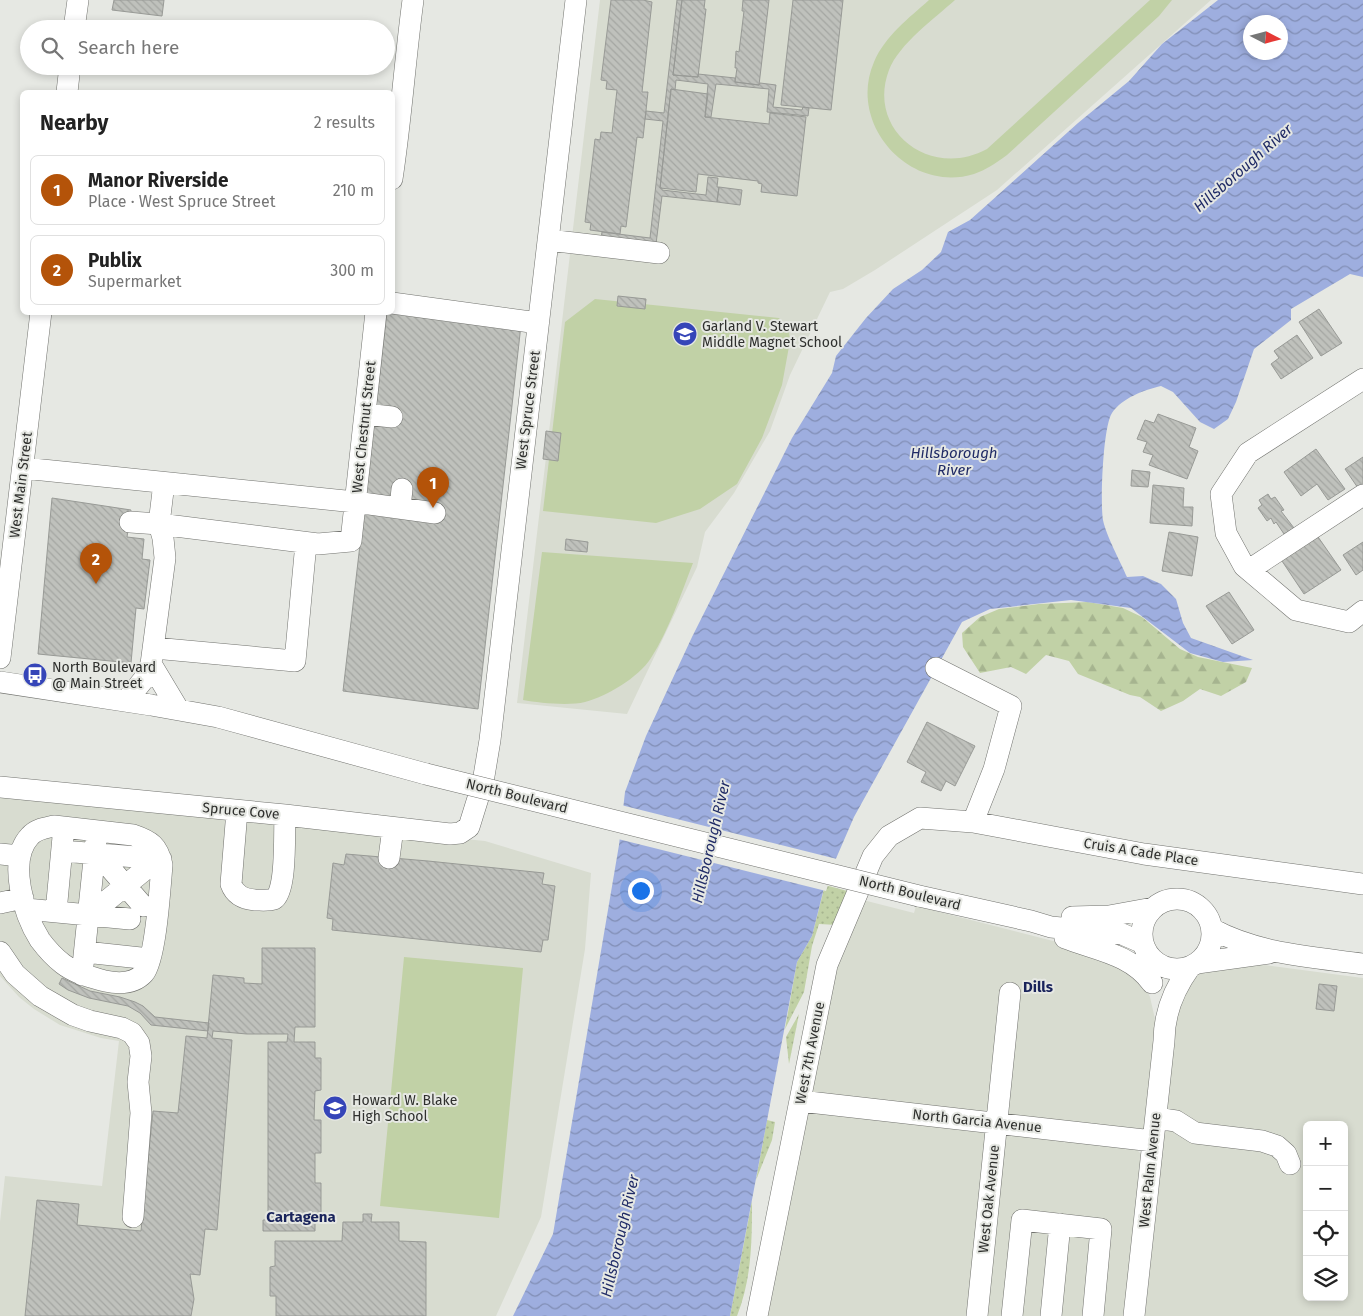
<!DOCTYPE html>
<html lang="en">
<head>
<meta charset="utf-8">
<style>
  :root { --surface:#fff; --page:#f6f6f6; --text:#222; --muted:#767676; --line:#e0e0e0; --accent:#b45309 }
  body { margin:0; font-family:"Fira Sans",sans-serif; background:var(--page); color:var(--text) }
  .controls { position:absolute; right:15px; bottom:15px; display:grid; overflow:hidden; border-radius:8px; box-shadow:0 2px 8px #0003 }
  .controls button { width:45px; height:45px; display:grid; place-items:center; padding:0; border:0; border-bottom:1px solid var(--line); background:var(--surface); color:var(--text); font:25px sans-serif }
  .compass { position:absolute; left:1243px; top:15px; width:45px; height:45px; border-radius:50%; background:var(--surface); box-shadow:0 2px 8px #0003; rotate:96deg }
  .you { position:absolute; left:640px; top:890px; width:18px; height:18px; margin:-12px; border:4px solid #fff; border-radius:50%; background:#1a73e8; box-shadow:0 0 0 8px #1a73e833 }
  .badge { display:grid; place-items:center; width:32px; height:32px; border-radius:50%; background:var(--accent); color:#fff; font-size:16px; font-weight:700 }
  .pin { position:absolute; translate:-50% -41px; filter:drop-shadow(0 1px 2px #0008) }
  .pin::after { content:''; position:absolute; top:26px; width:18px; height:15px; background:inherit; clip-path:polygon(0 0,100% 0,50% 100%) }
  .list { margin:0; padding:0; list-style:none }
  h2 { display:flex; justify-content:space-between; align-items:center; height:65px; margin:0; padding:0 20px; font-size:21px }
  h2 small { font-size:16px; font-weight:400; color:var(--muted) }
  .list li { display:grid; grid-template-columns:32px 1fr auto; gap:15px; align-items:center; box-sizing:border-box; height:70px; margin:0 10px 10px; padding:0 10px; border:1px solid var(--line); border-radius:8px }
  .list b { display:block; font-size:19px; white-space:nowrap }
  .list p { margin:0; font-size:16px; white-space:nowrap; color:var(--muted) }
  .list em { font-size:16px; font-style:normal; color:var(--muted) }
  .icon { flex:none; width:28px; height:28px; fill:none; stroke:currentColor; stroke-width:2; stroke-linecap:round; stroke-linejoin:round }
  .map { position:relative; flex:none; width:1363px; height:1316px; overflow:hidden }
  .search { position:absolute; background:var(--surface); box-shadow:0 2px 8px #0003; left:20px; top:20px; width:375px; height:55px; display:flex; align-items:center; gap:12px; box-sizing:border-box; padding:0 18px; border-radius:28px; color:var(--muted); font-size:19px }
  .panel { position:absolute; background:var(--surface); box-shadow:0 2px 8px #0003; left:20px; top:90px; width:375px; height:225px; border-radius:8px }
  .map>svg:first-child { display:block }
</style>
</head>
<body>
<div class="map">
<svg width="1363" height="1316" viewBox="0 0 1363 1316">
  <defs>
    <pattern id="grass-dots" width="8" height="8" patternUnits="userSpaceOnUse" patternTransform="scale(1.25)"><rect width="8" height="8" fill="#c1d1a6"/><path d="M2 2h.1M6 6h.1" fill="none" stroke="#a6b48f" stroke-width="1.8" stroke-linecap="round"/></pattern>
    <pattern id="forest-firs" width="22" height="20" patternUnits="userSpaceOnUse" patternTransform="scale(1.25)"><rect width="22" height="20" fill="#c1d1a6"/><path d="M5 1l3.5 6h-7zM16 11l3.5 6h-7z" fill="#a6b48f"/></pattern>
    <pattern id="water-waves" width="16" height="10" patternUnits="userSpaceOnUse" patternTransform="scale(1.25)"><rect width="16" height="10" fill="#9eaedf"/><path d="M0 5q4-4 8 0t8 0" fill="none" stroke="#818eb5"/></pattern>
    <pattern id="building-back-hatch" width="6" height="6" patternUnits="userSpaceOnUse" patternTransform="scale(1.25)"><rect width="6" height="6" fill="#bfc1bc"/><path d="M-1 5l2 2M0 0l6 6M5-1l2 2" fill="none" stroke="#a4a6a2"/></pattern>
  </defs>
  <rect width="100%" height="100%" fill="#e6e8e3"/>
  <path fill="#d8dcd0" fill-rule="evenodd" d="M600,0H1211L997,190L875,270L843,289L830,292L790,375L770,431L734,493L705,532L697,567L627,714L517,703Z
    M0,794L485,841L591,873L585,949L541,1217L496,1316H0V1222L5,1176L102,1186L119,1041L101,1038L60,1025L34,1009L19,997L0,976Z
    M863,900L914,913L916,906L1100,953L1139,974L1150,997L1155,1019V1044L1145,1128L1141,1132L815,1095L811,1089L833,973Z
    M1249,963L1363,978V1316H1145L1178,1005L1185,987L1199,974L1214,967ZM1307,1125H1344V1297H1307Z
    M814,1112L984,1132L987,1136L969,1316H764L807,1115Z
    M1013,1134L1128,1145L1137,1150L1141,1154L1127,1316H984L1001,1146L1006,1137Z"/>
  <path fill="url(#grass-dots)" d="M825,885L851,892L837,925L819,924L812,946L804,992L785,1029L797,962L812,936Z
    M799,1014L789,1064L786,1037Z
    M767,1120L775,1122L772,1140L756,1180Z
    M752,1201C752,1240 752,1278 737,1316H730Z"/>
  <path fill="url(#forest-firs)" d="M1088,602L1123,608L1142,617L1180,649L1198,657L1252,668L1246,682L1221,696L1200,689L1183,701L1161,711L1140,697L1130,695L1078,674L1069,661L1046,655L1026,674L1011,667L980,673L963,647L962,633L980,617L999,609L1039,604Z"/>
  <path fill="#c1d1a6" d="M929,0H955C935,18 899,44 889,70C866,130 930,180 987,149L1150,0H1172L1159,16L1007,155C996,163 986,170 974,174C909,194 847,124 874,62C885,36 909,18 929,0Z
    M595,299L779,318L789,332L790,341L782,385L762,438L737,484L700,509L656,523L543,511L565,322Z
    M542,552L693,563C681,594 669,630 651,658C638,678 607,696 585,702C569,706 539,703 523,700Z
    M404,957L523,968L499,1218L380,1206Z"/>
  <path fill="url(#water-waves)" fill-rule="evenodd" d="M1218,0H1363V277L1350,274L1291,309V320L1254,349L1236,402L1228,419L1214,429L1200,422L1173,392L1161,386C1144,390 1122,398 1112,413C1103,426 1100,503 1103,520C1106,535 1120,561 1127,577L1143,576L1161,584L1176,599L1183,623L1191,638L1253,660L1223,662L1190,653L1131,608L1071,600L990,609L962,622L854,817L825,884L812,936L797,962L730,1316H513L553,1234L619,845L625,792L646,736L692,637L792,438L832,373L836,356L866,318L893,289L922,270L941,252L948,232L970,220L1078,123L1129,81L1162,44ZM1250,22H1280V52H1250Z"/>
  <path fill="#e6e8e3" d="M621,805L837,859L826,891L618,839Z"/>
  <path fill="url(#building-back-hatch)" stroke="#989a96" d="M114,0H164L162,16L112,10Z
    M611,0H643L652,2L642,92H648L643,138L637,137L626,227L621,226L620,234L590,230L591,223L585,222L595,139L600,140L601,132L612,133L617,90L606,89L607,81L601,80Z
    M677,0H682L673,75L698,77V74L735,78V82L759,85L760,83L776,85L773,107L802,110L803,107L809,108L808,116L767,112L769,89L716,84L711,117H705L708,84L676,80L675,90L671,89L660,188H662V190L706,195L708,177L718,178L717,187H719L717,202L662,196L656,244L601,238L602,232L650,238L663,121L645,119L646,111L664,113Z
    M682,0H705L704,9H706L698,77L673,75Z
    M743,0H769L759,85L735,82L737,68H735L736,51L739,52L744,11H742Z
    M793,0H843L831,110L781,105Z
    M671,89L708,94L705,117L769,124L770,113L806,117L797,196L761,192L762,184L758,183V181L698,174L696,192L660,188Z
    M719,187L742,190L740,205L717,202Z
    M618,296L646,299L645,309L617,306Z
    M1319,309L1342,343L1321,356L1299,322Z
    M387,312L521,325L478,709L343,691Z
    M1297,335L1313,358L1281,379L1271,364L1279,358L1274,351Z
    M1158,414L1196,428L1189,447L1198,451L1187,479L1149,465L1153,455L1143,452L1147,442L1137,439L1145,420L1154,423Z
    M546,431L561,433L558,461L543,459Z
    M1316,449L1345,489L1328,500L1317,484L1301,496L1284,472Z
    M1363,457V485L1358,488L1345,469Z
    M1132,470L1150,472L1148,487L1131,486Z
    M1153,485L1184,488L1183,507H1193L1192,526L1150,523Z
    M1268,494L1271,499L1275,497L1284,510L1281,511L1294,528L1284,534L1276,522L1274,524L1271,518L1267,521L1258,508L1262,505L1259,500Z
    M52,498L131,510L127,537L144,539L142,559L150,560L144,609L136,608L131,663L38,654Z
    M1169,532L1198,537L1192,576L1162,571Z
    M1316,534L1341,570L1304,594L1280,558Z
    M566,539L588,542L587,552L565,550Z
    M1363,542V570L1356,575L1343,555Z
    M1229,592L1254,630L1232,644L1206,606Z
    M927,722L975,746L955,786L946,781L941,791L921,782L926,772L907,762Z
    M346,854L428,861L544,873L542,884L555,886L548,940H543L541,952L332,930L333,919L327,918L333,863L344,865Z
    M262,948H315V1027H295L294,1042H315V1058H321V1090L315,1091L314,1120H321V1153H315V1183H321V1216H315V1231H263V1220H269L270,1215H268V1042H287L288,1034H247L213,1031L212,1038L232,1040L217,1230L205,1229L200,1275L190,1274L194,1299L191,1316H25L37,1200L79,1204L77,1225L141,1231L153,1111L178,1113L186,1036L207,1038L213,975L244,978V983L262,984Z
    M62,978L90,991L120,997L135,1002L143,1006L155,1017L209,1023L208,1031L151,1025L140,1013L128,1006L89,998L68,990L59,984Z
    M1319,984L1337,986L1334,1011L1316,1009Z
    M363,1214H372L371,1222H399V1241L426,1242V1316H276V1296H270V1267L275,1266V1241H342L343,1222H363Z"/>
  <g fill="none" stroke-linecap="round" stroke-linejoin="round">
    <defs>
      <path id="minor" d="M74,29L78,0
        M67,92L70,66
        M392,179C401,120 405,60 413,0
        M548,240L659,253
        M392,303L538,323
        M1363,379L1248,453L1221,494L1226,533L1244,566L1296,610L1349,622L1363,611
        M365,414L392,417
        M23,468L355,502L435,513
        M164,483L159,524L318,544L351,541L376,312
        M400,508L402,489
        M1249,570L1363,495
        M154,648L295,661L306,543
        M0,658L41,312
        M151,664L178,709
        M936,668L1011,706L994,769L973,822
        M0,682L151,705L218,717L426,774
        M126,701L144,679L151,664L165,558L163,538L159,524L130,522
        M0,787L285,815L450,834L460,833L469,827L483,782L490,740L576,0
        M237,811L231,884C235,895 243,899 255,900C261,900 269,901 274,899C287,892 284,830 285,815
        M54,826L133,835C151,841 158,846 162,865C160,887 156,958 144,973C134,984 119,984 105,981C91,977 76,974 63,964C55,958 46,948 40,940C24,915 7,860 30,836C36,829 45,828 54,826Z
        M62,851L161,859
        M0,854L20,856
        M98,854L143,906
        M389,858L393,828
        M919,896L1031,921L1051,927L1122,934L1143,943
        M1142 934a35 35 0 1 1 70 0a35 35 0 1 1-70 0Z
        M0,903L23,898
        M104,903L158,859
        M26,909L130,919
        M56,912L63,837
        M1072,917L1109,916L1153,908
        M1212,929C1258,954 1312,957 1363,964
        M1065,938C1096,950 1131,954 1152,983
        M0,952L15,974L40,996L73,1015L90,1021L122,1028L132,1033L139,1043L141,1056L138,1082L141,1113L133,1217
        M85,952L150,959
        M1197,963L1269,953
        M82,975L97,831
        M800,1101L1153,1141
        M1156,1118L1176,1121L1195,1133L1262,1141L1277,1146L1286,1154L1290,1164
        M757,1316L827,965L873,856L889,836L920,818L973,822L1144,854L1363,884
        M977,1316L1010,993
        M1012,1316L1022,1220L1101,1229L1093,1316
        M1051,1316L1060,1224
        M1134,1316L1164,1041C1164,1014 1174,989 1190,967"/>
    </defs>
    <use href="#minor" stroke="#72736f" stroke-width="22"/>
    <use href="#minor" stroke="#fff" stroke-width="21"/>
    <defs>
      <path id="minor-bridge" d="M426,774L919,896"/>
    </defs>
    <use href="#minor-bridge" stroke="#72736f" stroke-width="22" stroke-linecap="butt"/>
    <use href="#minor-bridge" stroke="#fff" stroke-width="21"/>
  </g>
  <defs>
    <symbol id="school-disc" viewBox="-11 -11 22 22"><circle r="9.5" fill="#3545b8" stroke="#e6e8e3"/><path d="M0-5L7-2L0 1L-7-2ZM-4 1L0 2.5L4 1V4Q0 6-4 4Z" fill="#fff"/></symbol>
    <symbol id="bus-disc" viewBox="-11 -11 22 22"><circle r="9.5" fill="#3545b8" stroke="#e6e8e3"/><path d="M-5-6H5V4H4V6H2V4H-2V6H-4V4H-5ZM-3.5-4V0h7V-4ZM-3.5 1.2v1.5H-2V1.2ZM2 1.2v1.5H3.5V1.2Z" fill="#fff"/></symbol>
  </defs>
  <g fill-rule="evenodd">
    <use href="#school-disc" x="671" y="320" width="28" height="28"/>
    <use href="#bus-disc" x="21" y="661" width="28" height="28"/>
    <use href="#school-disc" x="321" y="1094" width="28" height="28"/>
  </g>
  <g text-anchor="middle" dominant-baseline="central" stroke-width="4" stroke-linejoin="round" paint-order="stroke">
    <g font-size="14" fill="#2f302e" stroke="#e6e8e3" text-anchor="start">
      <text x="702" y="326">Garland V. Stewart<tspan x="702" dy="16">Middle Magnet School</tspan></text>
      <text x="52" y="667">North Boulevard<tspan x="52" dy="16">@ Main Street</tspan></text>
      <text x="352" y="1100">Howard W. Blake<tspan x="352" dy="16">High School</tspan></text>
    </g>
    <g font-size="14" fill="#2f302e" stroke="#e6e8e3">
      <text transform="translate(528 410) rotate(-83)">West Spruce Street</text>
      <text transform="translate(364 427) rotate(-84)">West Chestnut Street</text>
      <text transform="translate(21 485) rotate(-83)">West Main Street</text>
      <text transform="translate(517 796) rotate(14)">North Boulevard</text>
      <text transform="translate(241 811) rotate(5)">Spruce Cove</text>
      <text transform="translate(1141 852) rotate(9)">Cruis A Cade Place</text>
      <text transform="translate(910 893) rotate(14)">North Boulevard</text>
      <text transform="translate(810 1053) rotate(-79)">West 7th Avenue</text>
      <text transform="translate(977 1121) rotate(6)">North Garcia Avenue</text>
      <text transform="translate(1150 1170) rotate(-84)">West Palm Avenue</text>
      <text transform="translate(989 1199) rotate(-84)">West Oak Avenue</text>
    </g>
    <g font-size="15" font-style="italic" fill="#202b66" stroke="#e6e8e3">
      <text transform="translate(1243 168) rotate(-41)">Hillsborough River</text>
      <text x="954" y="453">Hillsborough<tspan x="954" dy="17">River</tspan></text>
      <text transform="translate(711 842) rotate(-77)">Hillsborough River</text>
      <text transform="translate(620 1236) rotate(-77)">Hillsborough River</text>
    </g>
    <g font-size="15" font-weight="bold" fill="#19235b" stroke="#e6e8e3">
      <text x="1038" y="987">Dills</text>
      <text x="301" y="1217">Cartagena</text>
    </g>
  </g>
</svg>
<div class="controls">
<button>+</button>
<button>−</button>
<button><svg class="icon" aria-label="locate" viewBox="0 0 24 24"><circle cx="12" cy="12" r="6"/><path d="M12 2v4M12 18v4M2 12h4M18 12h4"/></svg></button>
<button><svg class="icon" aria-label="layers" viewBox="0 0 24 24"><path d="M12 4l9 5-9 5-9-5zM3 14l9 5 9-5"/></svg></button>
</div>
<svg class="compass" viewBox="-18 -18 36 36"><path d="M0-13l5 13h-10z" fill="#e53935"/><path d="M0 13l5-13h-10z" fill="#767676"/></svg>
<div class="you"></div>
<div class="pin badge" style="left:433px;top:508px">1</div>
<div class="pin badge" style="left:96px;top:584px">2</div>
<div class="search"><svg class="icon" aria-label="search" viewBox="0 0 24 24"><circle cx="10" cy="10" r="6"/><path d="M15 15l6 6"/></svg>Search here</div>
<section class="panel">
<h2>Nearby<small>2 results</small></h2>
<ul class="list">
<li><span class="badge">1</span><div><b>Manor Riverside</b><p>Place · West Spruce Street</p></div><em>210 m</em></li>
<li><span class="badge">2</span><div><b>Publix</b><p>Supermarket</p></div><em>300 m</em></li>
</ul>
</section>
</div>
</body>
</html>
